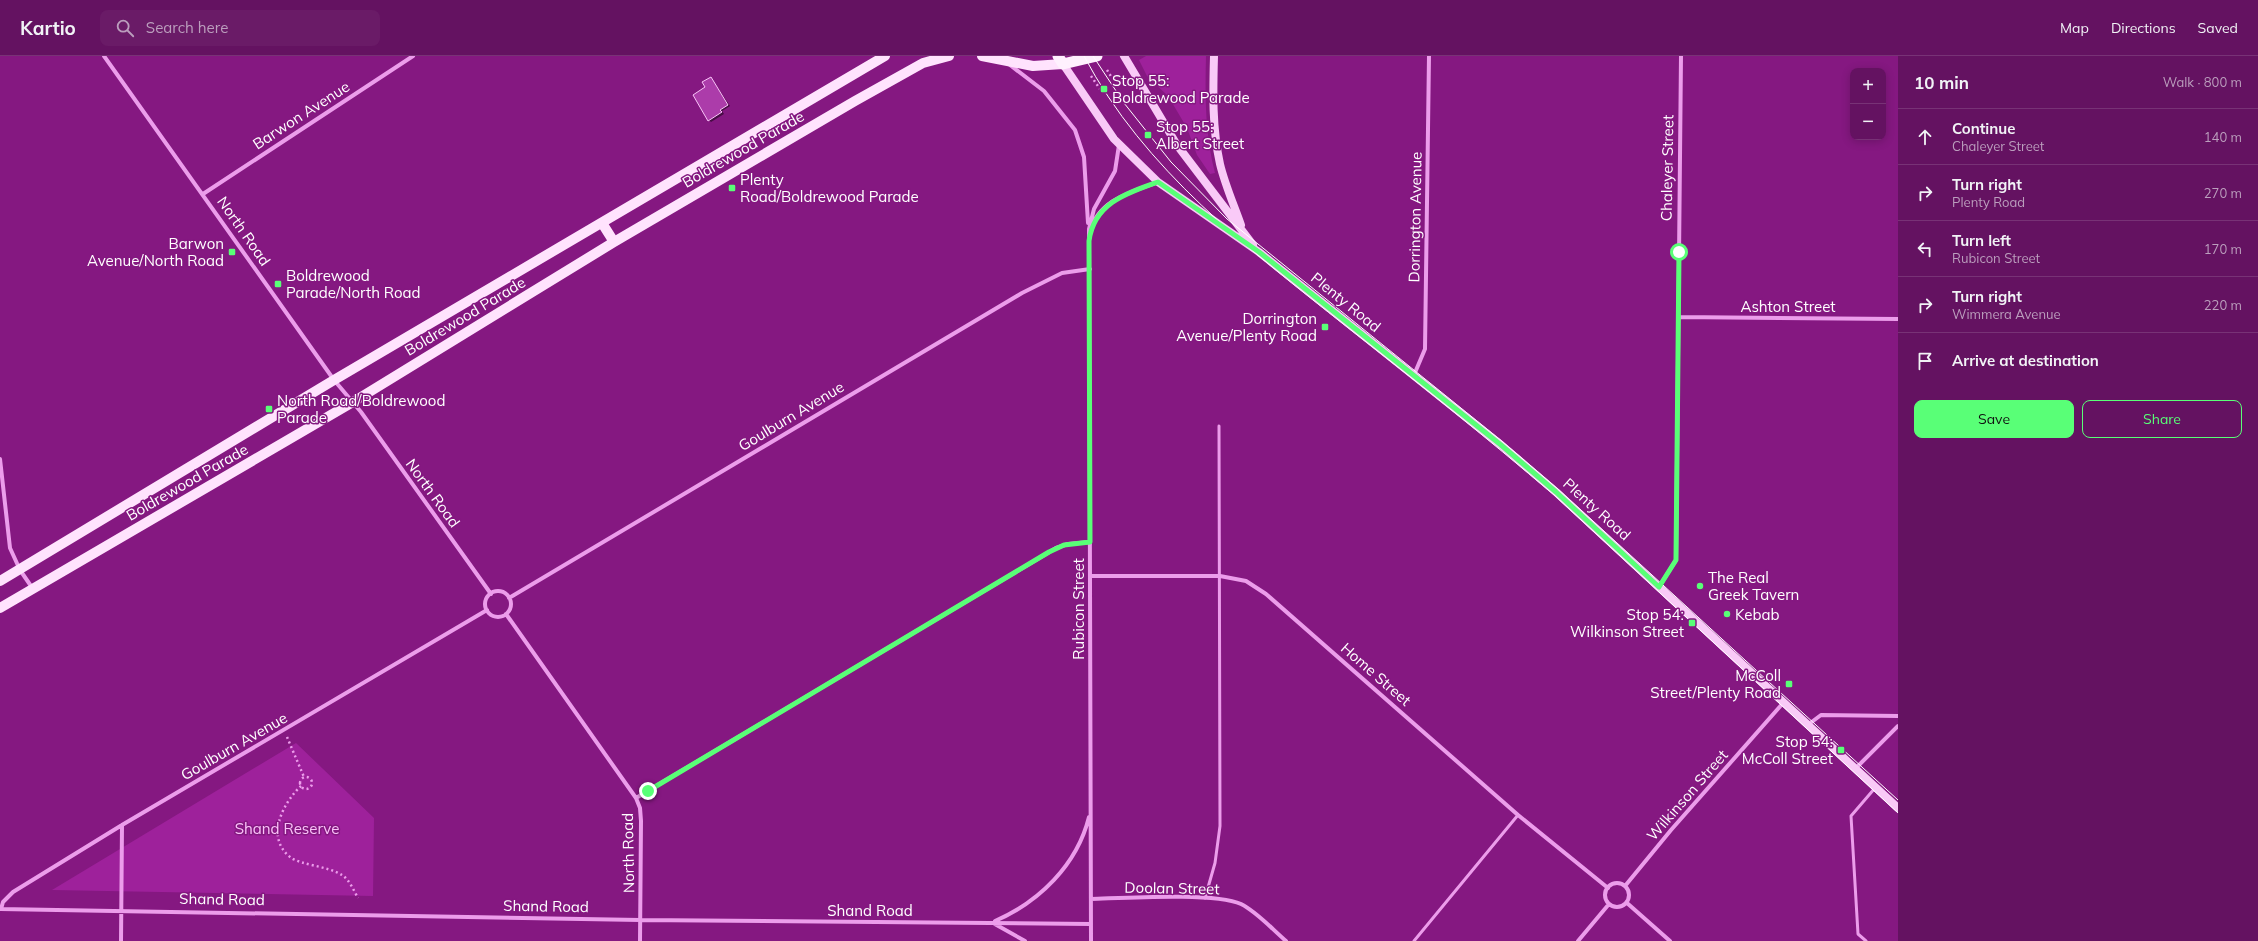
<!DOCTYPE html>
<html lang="en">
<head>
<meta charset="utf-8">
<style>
  :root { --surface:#641261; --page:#6a1b67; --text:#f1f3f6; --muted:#bb9ebd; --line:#783276; --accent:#59ff77 }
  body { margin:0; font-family:Mulish,sans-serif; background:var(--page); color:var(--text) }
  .controls { position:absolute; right:12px; top:12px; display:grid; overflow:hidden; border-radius:8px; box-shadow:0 2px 10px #0003 }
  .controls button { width:36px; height:36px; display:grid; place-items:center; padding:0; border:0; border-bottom:1px solid var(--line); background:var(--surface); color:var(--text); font:20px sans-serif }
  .stop { position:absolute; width:12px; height:12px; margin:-9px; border:3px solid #59ff77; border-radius:50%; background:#fff }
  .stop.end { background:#59ff77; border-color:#fff; box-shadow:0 1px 4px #0008 }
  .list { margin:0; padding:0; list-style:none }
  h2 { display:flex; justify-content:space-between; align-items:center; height:52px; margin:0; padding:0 16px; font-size:17px }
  h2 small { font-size:13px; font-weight:400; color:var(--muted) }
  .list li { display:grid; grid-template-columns:26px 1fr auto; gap:12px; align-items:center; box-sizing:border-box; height:56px; padding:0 16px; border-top:1px solid var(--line) }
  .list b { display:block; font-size:15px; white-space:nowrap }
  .list p { margin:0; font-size:13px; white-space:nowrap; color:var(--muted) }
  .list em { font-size:13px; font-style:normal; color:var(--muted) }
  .actions { display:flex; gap:8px; padding:12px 16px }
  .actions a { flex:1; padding:9px 0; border:1px solid var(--accent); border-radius:8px; text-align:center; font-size:14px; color:var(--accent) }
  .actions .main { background:var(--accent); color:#111 }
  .icon { flex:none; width:22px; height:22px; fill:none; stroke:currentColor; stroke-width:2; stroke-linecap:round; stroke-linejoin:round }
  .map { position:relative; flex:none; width:1898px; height:885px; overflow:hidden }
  header { display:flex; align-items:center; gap:24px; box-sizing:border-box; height:56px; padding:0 20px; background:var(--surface); border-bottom:1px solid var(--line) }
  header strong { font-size:19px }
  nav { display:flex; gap:22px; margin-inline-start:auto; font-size:14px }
  .search { width:280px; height:36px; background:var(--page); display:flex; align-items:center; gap:10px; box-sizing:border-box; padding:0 14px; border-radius:8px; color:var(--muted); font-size:15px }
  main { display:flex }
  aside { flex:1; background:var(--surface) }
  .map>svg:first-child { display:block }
</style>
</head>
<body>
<header>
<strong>Kartio</strong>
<div class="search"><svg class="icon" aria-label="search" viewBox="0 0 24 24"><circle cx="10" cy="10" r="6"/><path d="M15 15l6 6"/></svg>Search here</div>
<nav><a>Map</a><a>Directions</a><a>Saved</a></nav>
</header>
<main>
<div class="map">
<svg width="1898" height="885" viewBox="0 0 1898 885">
  <rect width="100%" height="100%" fill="#851881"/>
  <path fill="#9e219b" d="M1146,0H1206C1205,40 1205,78 1215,117L1210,118L1197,99L1187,72L1174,50L1168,40L1147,20L1139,4Z
    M296,687L374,762L373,840L52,834Z"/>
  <path fill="#0007" d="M711,22L730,50L722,55L724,58L711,66L709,64L707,32Z"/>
  <path fill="#ac3caa" stroke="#f9c3f8" d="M711,21L728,49L720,54L722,56L708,65L693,39L705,31L702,26Z"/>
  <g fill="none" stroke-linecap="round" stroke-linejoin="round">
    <path stroke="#ec9deb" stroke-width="2.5" stroke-dasharray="2 3" stroke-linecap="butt" d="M1107,14L1112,22
      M1091,20L1100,33
      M287,681L304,721
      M300 727a6 6 0 1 1 12 0a6 6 0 1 1-12 0Z
      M301,730C283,747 265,781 290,801C300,809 328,810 342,819C349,823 354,835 358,842"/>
    <path stroke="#ec9deb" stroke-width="3" d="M1205,842L1215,807L1220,770L1219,370
      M1414,885L1518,759
      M1866,885L1858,878L1851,760L1875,732"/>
    <path stroke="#ec9deb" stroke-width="4" d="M104,0L334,324L361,356L491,538
      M1010,9L1044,35L1075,74L1084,101L1088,167
      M203,138L413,0
      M1090,176C1098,144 1131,136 1158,126
      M1679,261L1898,263
      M1414,319L1425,293L1429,0
      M0,403L10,492L20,514L33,533
      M1090,520H1220L1246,525L1266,538L1518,759L1608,832
      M1659,531L1676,504L1681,0
      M485 548a13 13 0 1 1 26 0a13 13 0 1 1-26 0Z
      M509,542L1022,237L1062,217L1090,213
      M506,558L636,742L640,752L641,765L640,885
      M1809,668L1821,659L1898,660
      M1855,713L1898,670
      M636,742L1056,492L1068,488L1090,486
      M1605 839a12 12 0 1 1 24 0a12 12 0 1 1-24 0Z
      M1625,830L1671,774L1784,646
      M1091,843C1124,842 1215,836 1241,848C1257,856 1272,873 1286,885
      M1627,847L1670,885
      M0,853L640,864L1091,868
      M1,853L3,846L13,836L122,769L487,554
      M995,865C1039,846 1077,809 1089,761
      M993,867L1025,885
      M121,885L122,769
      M1091,885L1089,173L1094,153L1115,115L1119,89
      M1578,885L1609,848"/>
    <path stroke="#f9caf7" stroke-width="8" d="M1124,0L1177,89L1253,189
      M1214,0C1213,36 1212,72 1220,108C1225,129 1234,149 1241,169
      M1063,8L1114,83L1158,126L1259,196L1501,389L1556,436L1898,752"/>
    <path stroke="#ffe3fd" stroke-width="10" d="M982,0L1033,10L1063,8
      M602,167L614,186
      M0,525L334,324L885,0
      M0,552L353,346L614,186L855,45L923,7L949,0"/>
    <path stroke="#fff1fe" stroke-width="11" d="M1058,0L1063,8L1097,0"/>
    <path stroke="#fff" stroke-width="1" d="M1084,0C1144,114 1249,193 1347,271C1417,326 1486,381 1554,439L1898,757
      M1093,0L1124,47L1171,106L1227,163L1503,386L1558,433L1898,744"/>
  </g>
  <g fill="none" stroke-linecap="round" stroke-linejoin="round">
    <path stroke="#59ff77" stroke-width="5" d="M648,735L1049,496L1064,489L1090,486L1089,185C1094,147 1127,137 1158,126L1259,196L1501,389L1556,436L1659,531L1676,504L1679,196"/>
  </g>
  <g fill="#59ff77" stroke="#851881" stroke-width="1.5">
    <rect x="1100" y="29" width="8" height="8" rx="2"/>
    <rect x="1144" y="75" width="8" height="8" rx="2"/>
    <rect x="728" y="128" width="8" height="8" rx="2"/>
    <rect x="228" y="192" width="8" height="8" rx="2"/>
    <rect x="274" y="224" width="8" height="8" rx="2"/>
    <rect x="1321" y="267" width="8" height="8" rx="2"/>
    <rect x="265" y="349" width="8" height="8" rx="2"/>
    <circle cx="1700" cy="530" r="4"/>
    <circle cx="1727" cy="558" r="4"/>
    <rect x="1688" y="563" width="8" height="8" rx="2"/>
    <rect x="1785" y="624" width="8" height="8" rx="2"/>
    <rect x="1837" y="690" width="8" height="8" rx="2"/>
  </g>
  <g text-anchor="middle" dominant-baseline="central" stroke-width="3" stroke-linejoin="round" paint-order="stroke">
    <g font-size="15" fill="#fff" stroke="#851881" text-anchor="start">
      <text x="1112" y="24">Stop 55:<tspan x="1112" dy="17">Boldrewood Parade</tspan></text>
      <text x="1156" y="70">Stop 55:<tspan x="1156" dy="17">Albert Street</tspan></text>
      <text x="740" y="123">Plenty<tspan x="740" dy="17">Road/Boldrewood Parade</tspan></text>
      <text x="224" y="187" text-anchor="end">Barwon<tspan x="224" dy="17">Avenue/North Road</tspan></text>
      <text x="286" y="219">Boldrewood<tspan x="286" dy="17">Parade/North Road</tspan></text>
      <text x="1317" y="262" text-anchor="end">Dorrington<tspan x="1317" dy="17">Avenue/Plenty Road</tspan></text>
      <text x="277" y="344">North Road/Boldrewood<tspan x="277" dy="17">Parade</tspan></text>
      <text x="1708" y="521">The Real<tspan x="1708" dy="17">Greek Tavern</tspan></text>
      <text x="1684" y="558" text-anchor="end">Stop 54:<tspan x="1684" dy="17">Wilkinson Street</tspan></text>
      <text x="1735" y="558">Kebab</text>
      <text x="1781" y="619" text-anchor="end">McColl<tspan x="1781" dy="17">Street/Plenty Road</tspan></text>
      <text x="1833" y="685" text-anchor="end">Stop 54:<tspan x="1833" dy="17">McColl Street</tspan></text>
    </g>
    <g font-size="15" fill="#fff" stroke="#851881">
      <text transform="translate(301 59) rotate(-33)">Barwon Avenue</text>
      <text transform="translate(743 93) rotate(-30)">Boldrewood Parade</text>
      <text transform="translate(1667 112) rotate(-89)">Chaleyer Street</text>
      <text transform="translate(1415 161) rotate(-89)">Dorrington Avenue</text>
      <text transform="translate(244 175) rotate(55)">North Road</text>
      <text transform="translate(1346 246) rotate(39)">Plenty Road</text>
      <text x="1788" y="250">Ashton Street</text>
      <text transform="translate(465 260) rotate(-31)">Boldrewood Parade</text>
      <text transform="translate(791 360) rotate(-31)">Goulburn Avenue</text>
      <text transform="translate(187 426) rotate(-30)">Boldrewood Parade</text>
      <text transform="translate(433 437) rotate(54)">North Road</text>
      <text transform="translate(1597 453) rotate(42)">Plenty Road</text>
      <text transform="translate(1078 553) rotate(-90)">Rubicon Street</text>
      <text transform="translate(1376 618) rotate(41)">Home Street</text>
      <text transform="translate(234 690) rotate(-30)">Goulburn Avenue</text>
      <text transform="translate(1687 739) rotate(-49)">Wilkinson Street</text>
      <text transform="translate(628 797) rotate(-91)">North Road</text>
      <text transform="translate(1172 832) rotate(1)">Doolan Street</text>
      <text transform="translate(222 843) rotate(1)">Shand Road</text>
      <text transform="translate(546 850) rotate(1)">Shand Road</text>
      <text x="870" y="854">Shand Road</text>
    </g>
    <g font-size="15" fill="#f9c3f8" stroke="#851881">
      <text x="287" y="772">Shand Reserve</text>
    </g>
  </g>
</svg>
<div class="controls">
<button>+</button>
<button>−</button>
</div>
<div class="stop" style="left:1679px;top:196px"></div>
<div class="stop end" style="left:648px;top:735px"></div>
</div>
<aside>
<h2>10 min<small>Walk · 800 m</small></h2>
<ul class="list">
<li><svg class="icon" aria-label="ahead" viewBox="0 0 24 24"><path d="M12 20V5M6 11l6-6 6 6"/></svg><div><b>Continue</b><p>Chaleyer Street</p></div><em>140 m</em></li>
<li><svg class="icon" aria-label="right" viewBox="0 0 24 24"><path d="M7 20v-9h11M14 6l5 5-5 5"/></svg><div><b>Turn right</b><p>Plenty Road</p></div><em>270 m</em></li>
<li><svg class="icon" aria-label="left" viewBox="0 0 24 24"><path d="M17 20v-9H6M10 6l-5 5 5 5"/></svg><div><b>Turn left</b><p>Rubicon Street</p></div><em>170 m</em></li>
<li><svg class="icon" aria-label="right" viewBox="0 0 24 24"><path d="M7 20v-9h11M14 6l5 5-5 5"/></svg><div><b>Turn right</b><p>Wimmera Avenue</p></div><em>220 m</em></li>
<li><svg class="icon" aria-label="arrive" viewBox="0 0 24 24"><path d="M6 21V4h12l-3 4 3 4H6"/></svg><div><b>Arrive at destination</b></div></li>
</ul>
<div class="actions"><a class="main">Save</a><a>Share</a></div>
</aside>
</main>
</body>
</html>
